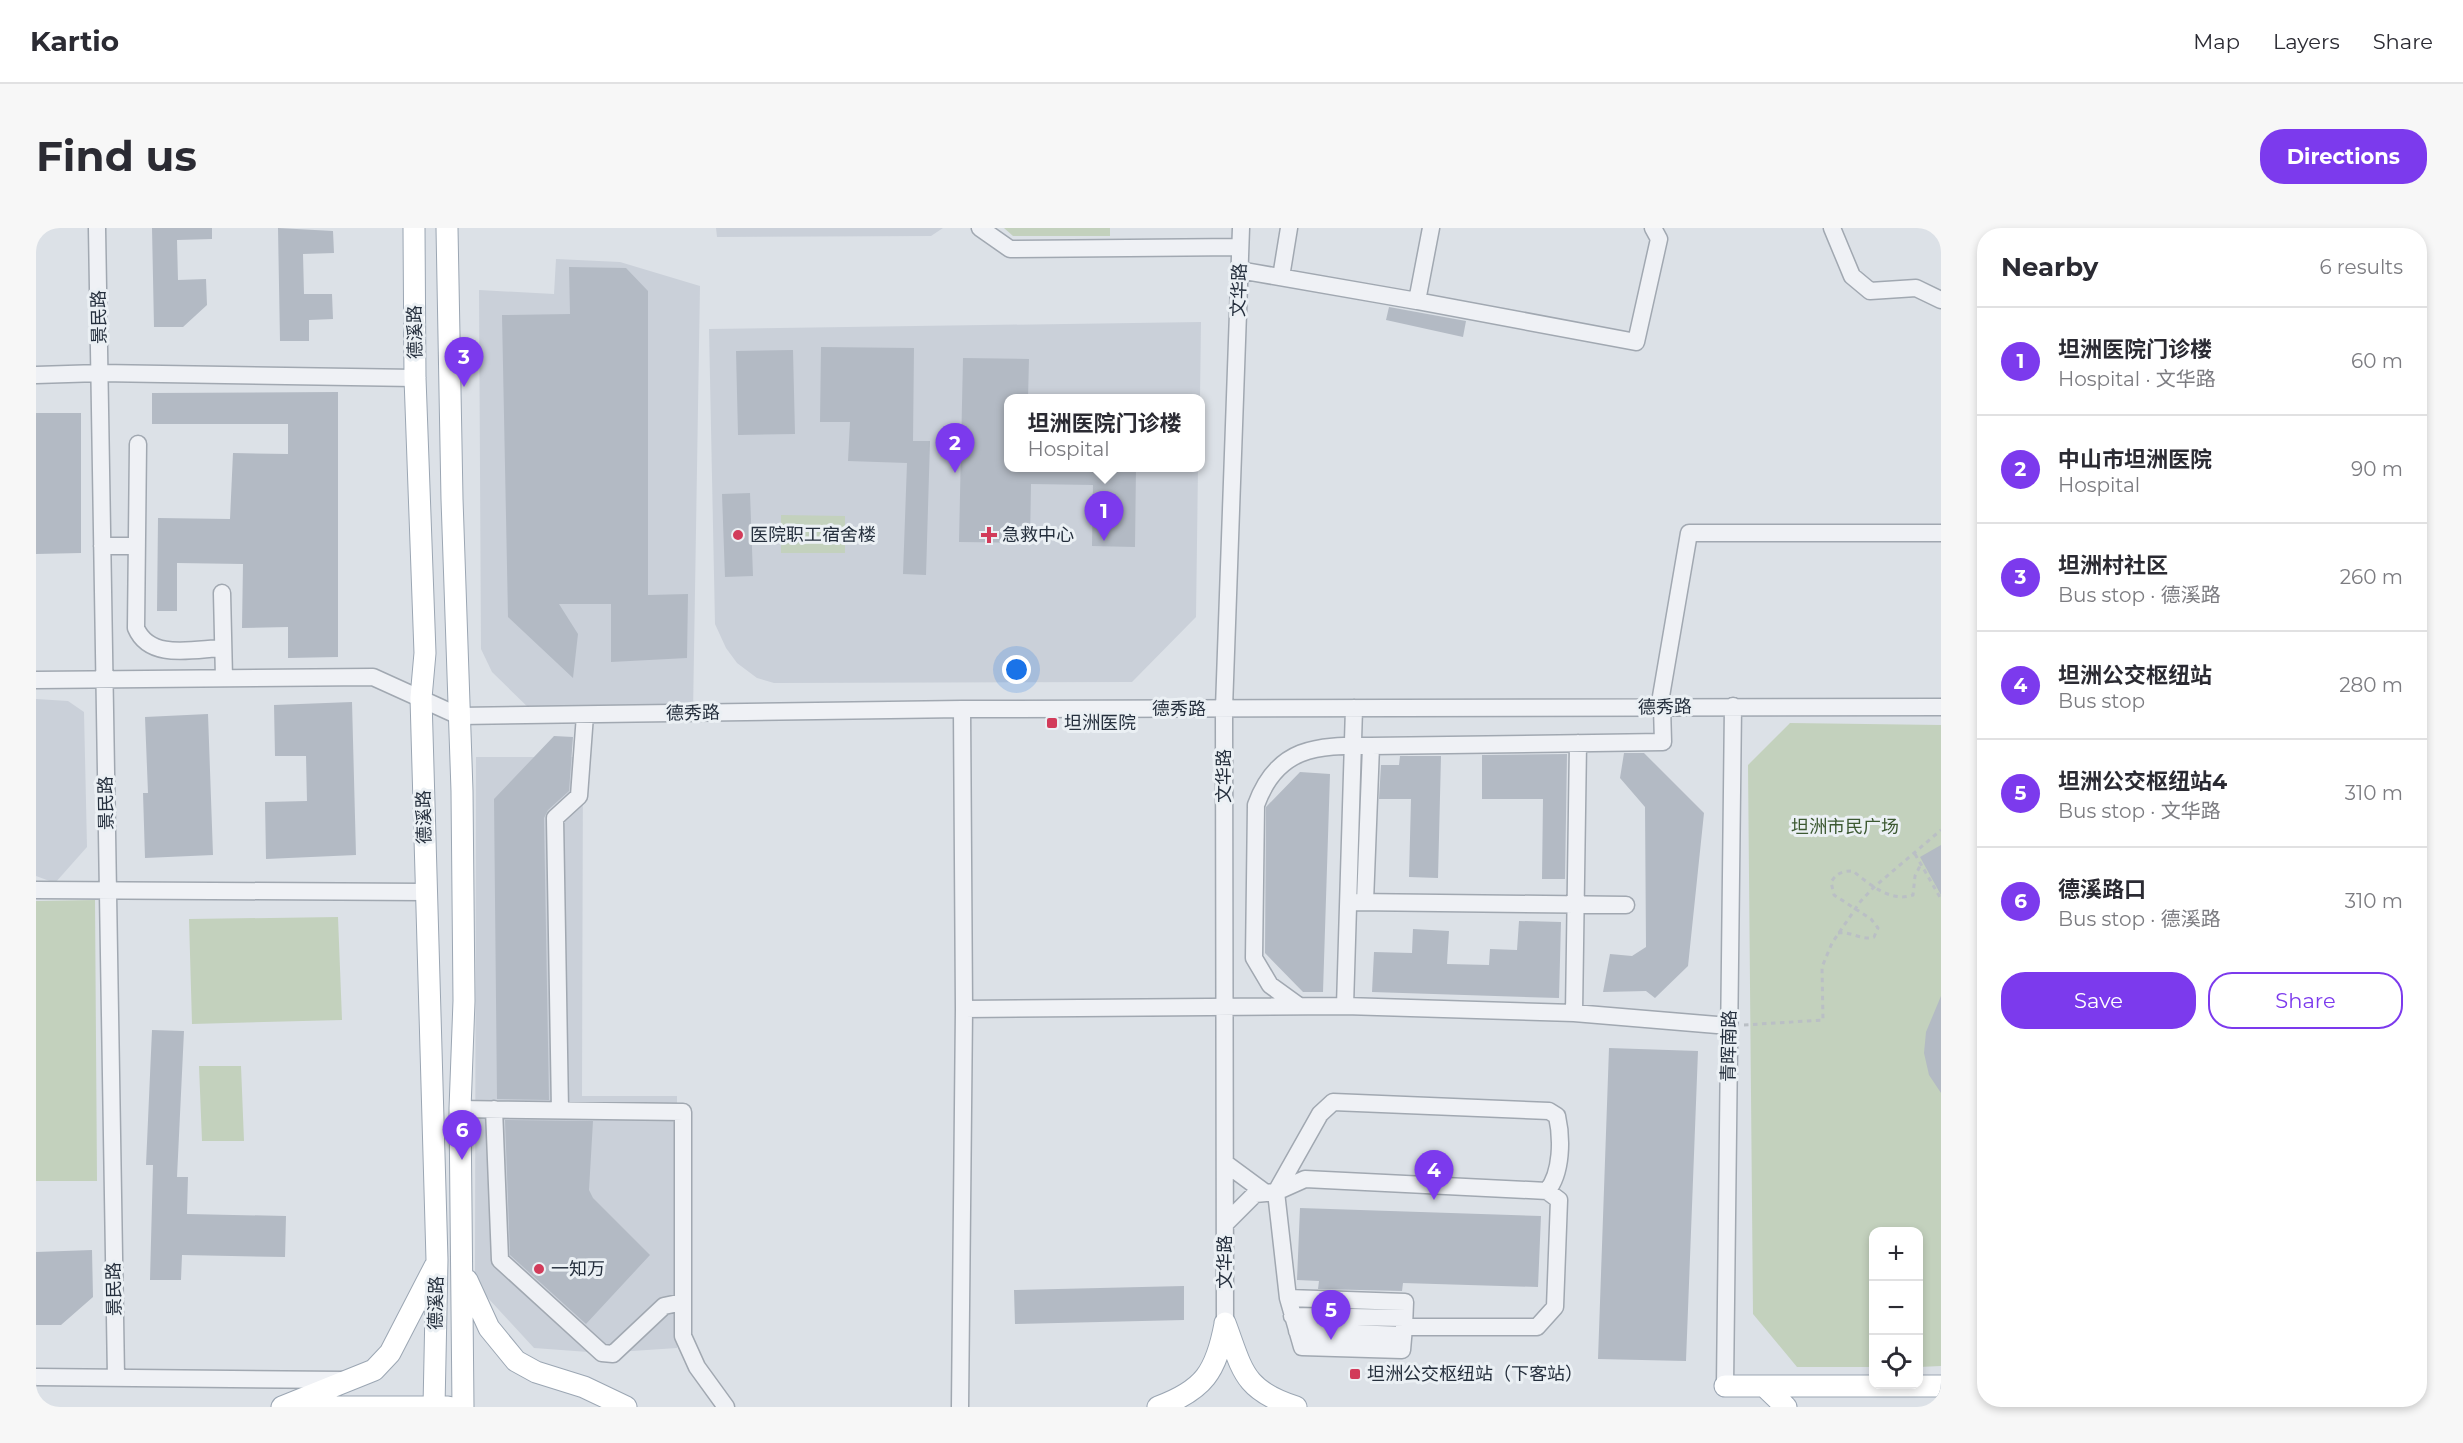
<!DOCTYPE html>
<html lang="en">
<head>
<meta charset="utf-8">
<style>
  :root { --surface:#fff; --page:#f7f7f7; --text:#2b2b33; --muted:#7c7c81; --line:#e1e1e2; --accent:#7c3aed }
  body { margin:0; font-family:Montserrat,"Noto Sans SC",sans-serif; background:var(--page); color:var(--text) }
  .controls { position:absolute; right:18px; bottom:18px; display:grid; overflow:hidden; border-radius:12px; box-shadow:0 3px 9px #0003 }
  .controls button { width:54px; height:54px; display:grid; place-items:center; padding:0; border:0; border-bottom:2px solid var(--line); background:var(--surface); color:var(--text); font:30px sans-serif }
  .you { position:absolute; left:981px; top:442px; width:21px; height:21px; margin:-15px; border:4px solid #fff; border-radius:50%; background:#1a73e8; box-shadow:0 0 0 9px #1a73e833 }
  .badge { display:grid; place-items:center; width:39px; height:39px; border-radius:50%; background:var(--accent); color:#fff; font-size:20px; font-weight:700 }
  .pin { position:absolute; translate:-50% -50px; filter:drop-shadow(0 2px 3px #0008) }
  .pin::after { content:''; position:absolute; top:32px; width:21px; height:18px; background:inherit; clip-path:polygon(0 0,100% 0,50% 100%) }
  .popup { position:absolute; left:968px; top:166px; width:201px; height:78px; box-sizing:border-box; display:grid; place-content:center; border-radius:12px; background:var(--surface); filter:drop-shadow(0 2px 4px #0005); font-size:20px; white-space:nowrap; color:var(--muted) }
  .popup b { font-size:22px; color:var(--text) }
  .popup::after { content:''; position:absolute; left:50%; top:100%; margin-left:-12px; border:12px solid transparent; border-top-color:var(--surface) }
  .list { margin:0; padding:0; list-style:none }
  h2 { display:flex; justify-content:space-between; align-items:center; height:78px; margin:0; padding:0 24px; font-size:26px }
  h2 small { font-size:20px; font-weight:400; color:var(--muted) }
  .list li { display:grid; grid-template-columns:39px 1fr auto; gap:18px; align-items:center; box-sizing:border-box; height:108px; padding:0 24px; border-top:2px solid var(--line) }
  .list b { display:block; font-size:22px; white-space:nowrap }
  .list p { margin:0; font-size:20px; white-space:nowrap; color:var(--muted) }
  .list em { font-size:20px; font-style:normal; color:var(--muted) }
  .actions { display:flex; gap:12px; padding:18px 24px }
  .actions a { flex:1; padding:14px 0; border:2px solid var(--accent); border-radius:24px; text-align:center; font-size:21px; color:var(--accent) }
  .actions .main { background:var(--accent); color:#fff }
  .icon { flex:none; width:33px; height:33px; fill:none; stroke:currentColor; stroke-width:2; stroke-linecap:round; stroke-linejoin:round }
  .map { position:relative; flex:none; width:1905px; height:1179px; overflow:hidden; border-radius:24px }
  header { display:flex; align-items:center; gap:36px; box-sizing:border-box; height:84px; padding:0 30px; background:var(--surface); border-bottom:2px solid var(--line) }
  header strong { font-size:28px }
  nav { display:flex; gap:33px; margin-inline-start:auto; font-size:21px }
  .intro { display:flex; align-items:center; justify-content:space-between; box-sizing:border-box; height:144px; padding:0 36px }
  h1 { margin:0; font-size:42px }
  .button { padding:15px 27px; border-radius:24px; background:var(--accent); color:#fff; font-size:21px; font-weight:700 }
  main { display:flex; gap:36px; padding:0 36px }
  aside { flex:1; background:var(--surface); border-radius:24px; box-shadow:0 3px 9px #0003 }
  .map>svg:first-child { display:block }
</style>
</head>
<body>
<header>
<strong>Kartio</strong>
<nav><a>Map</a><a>Layers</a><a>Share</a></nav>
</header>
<div class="intro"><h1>Find us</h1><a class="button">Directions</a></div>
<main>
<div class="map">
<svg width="1905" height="1179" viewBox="0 0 1905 1179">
  <rect width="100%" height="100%" fill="#dce1e7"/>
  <path fill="#cad0d9" d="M680,0H907L895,8L681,9Z
    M520,31L584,34L664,58L657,485L501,488L456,444L445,421L443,62L518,66Z
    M1165,94L1164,170H972V240H1162L1160,389L1096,454L738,455L721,450L701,435L690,420L679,396L673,101Z
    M0,471L32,473L48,484L51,619L19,655L0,648Z
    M440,529H547L546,868H641V1120L566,1125L498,1120L439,1056Z"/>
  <path fill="#c3d1bd" d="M968,0H1074V8H977Z
    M745,287L809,288V325H745Z
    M1754,495L1905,497V1138L1883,1139L1882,1004H1838L1837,1139H1761L1717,1086L1712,537Z
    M59,672L61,953H0V673Z
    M302,689L306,792L156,796L153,691Z
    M163,838H205L208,913H166Z"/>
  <path fill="#b3bac4" d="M116,0H176V11L141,12L142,52L170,51L171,77L147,99H118Z
    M242,0L297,3L298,25L267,26L268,66H296L297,91L273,92V113H244Z
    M533,39L590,40L612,63V367L652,366L651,430L575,434V376H523L542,406L537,450L472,389L466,87L534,86Z
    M1353,79L1430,93L1427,109L1350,92Z
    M785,119L878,120L877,213H894L890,347L867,346L871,235L812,233L814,194H784Z
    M757,122L759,206L702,207L700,123Z
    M927,130L993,131L992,171H972V240H1100L1099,319L1056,318L1057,257L995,256L994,315L923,314Z
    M302,164V429L252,430V399L206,400L207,336L141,335V383H121L122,290L194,291L197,225L252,226V196H116V165Z
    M0,185H45V325L0,326Z
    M714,265L717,348L689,349L686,266Z
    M316,474L320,627L230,631L229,574L271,573L270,528H239L238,477Z
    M172,486L177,627L109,630L107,565H112L109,489Z
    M518,508L537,509L533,563L512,582L508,590L513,872L461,871L458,571Z
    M1588,525H1608L1668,585L1652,738L1619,770L1610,763L1567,764L1574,726L1596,728L1610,719L1609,579L1584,550Z
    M1531,526L1529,651H1506L1507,571H1446V527Z
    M1364,528H1405L1402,650L1373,649L1375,571H1343L1345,537H1363Z
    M1264,544L1294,546L1287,764H1267L1229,725L1230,579Z
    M1905,617V667L1884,629Z
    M1483,693L1525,694L1523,770L1336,764L1338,724L1376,725L1377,701L1413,703L1411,736L1453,737L1454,721L1481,722Z
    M1905,768V865L1893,847L1888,825L1890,804Z
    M116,802L148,803L141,949H152L151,986L250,988L249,1029L146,1027L145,1052H114L117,937H110Z
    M1573,820L1662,823L1650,1133L1562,1131Z
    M469,892L557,893L553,962L557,970L614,1027L550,1096L474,1027Z
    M1264,980L1505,988L1502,1059L1367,1055L1366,1063L1282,1061L1283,1053L1261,1052Z
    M56,1022L57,1069L25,1097H0V1024Z
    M1148,1058V1092L979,1096L978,1062Z"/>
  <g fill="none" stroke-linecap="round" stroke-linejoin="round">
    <defs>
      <path id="minor" d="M61,0L80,1149
        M944,0L974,21L1204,19
        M1796,0L1816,48L1834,63L1880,60L1905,72
        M1203,42L1381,73L1395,0
        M1245,49L1253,0
        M1381,73L1600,114L1623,11L1617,0
        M0,147L64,145L379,150
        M102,216L100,400C114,433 158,421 187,420
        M66,318H101
        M186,365L188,450
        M0,452L337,449L423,488L926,481L1905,479
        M1623,480L1653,305H1905
        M0,662L389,664
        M1318,674L1590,677
        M1329,674L1335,518L1627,514L1626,479
        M1263,778L1234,757L1218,730L1220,577C1241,519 1280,517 1335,518
        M1309,778L1318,480
        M928,781L1309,778L1538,785L1693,798
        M1538,785L1542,515
        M424,881L647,884V1108L661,1139L690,1179
        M458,881L464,1032L566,1125L577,1126L628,1078L647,1074
        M524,882L519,590L543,568L549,487
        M1189,935L1227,963
        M1189,996L1219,966L1240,964L1269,951L1511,963C1526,945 1526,910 1521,888L1513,883L1297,874L1284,886L1240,964L1252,1070L1266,1119L1366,1122L1368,1099H1501L1519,1079L1523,972L1511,963
        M1252,1070L1369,1074L1368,1099
        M1256,1088L1368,1090
        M1189,1095L1188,480L1205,0
        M1261,1103L1367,1107
        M0,1149L307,1152
        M1689,1158L1697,478
        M924,1179L928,781L926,481"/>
      <path id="major" d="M378,0L379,150L389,425L385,470L401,1032L398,1179
        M411,0L416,271L426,563L428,773L424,881L427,1179
        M431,1052L453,1100L480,1133L500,1144L548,1159L590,1179
        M1189,1095C1207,1143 1207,1162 1260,1179
        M1689,1158H1905
        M1728,1158L1750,1179
        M246,1179L338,1142L354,1125L399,1038
        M284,1179H412
        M1122,1179C1168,1162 1180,1144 1189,1096"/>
    </defs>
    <use href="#minor" stroke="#a1a8b1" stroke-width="19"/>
    <use href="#major" stroke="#9ba6b3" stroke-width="23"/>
    <path stroke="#babfc5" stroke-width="3" stroke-dasharray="4.5 4.5" stroke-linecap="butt" d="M1879,626L1905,671
      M1802,705C1815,703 1826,713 1838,709L1842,700L1835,691L1798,667L1795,654C1801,645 1806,643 1817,643C1833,656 1855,675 1877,667L1879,648L1885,636
      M1708,797L1787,792L1786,739L1796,715L1824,674L1837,660L1905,602"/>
    <use href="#minor" stroke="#eff1f5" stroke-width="16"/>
    <use href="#major" stroke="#fff" stroke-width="21"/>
  </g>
  <g fill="#d23b5a" stroke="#ebf0f4" stroke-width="2">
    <circle cx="702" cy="307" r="6"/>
    <path d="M950 298h6v6h6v6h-6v6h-6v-6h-6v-6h6z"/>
    <rect x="1010" y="489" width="12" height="12" rx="3"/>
    <circle cx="503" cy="1041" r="6"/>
    <rect x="1313" y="1140" width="12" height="12" rx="3"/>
  </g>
  <g text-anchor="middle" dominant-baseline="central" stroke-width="6" stroke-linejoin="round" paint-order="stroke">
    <g font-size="18" fill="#252f3d" stroke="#ebf0f4">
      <text transform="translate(1203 62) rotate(-88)">文华路</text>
      <text transform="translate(63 89) rotate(-91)">景民路</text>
      <text transform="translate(379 104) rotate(-91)">德溪路</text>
      <text transform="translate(1629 479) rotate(-1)">德秀路</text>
      <text x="1143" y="481">德秀路</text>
      <text transform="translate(657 485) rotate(-1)">德秀路</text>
      <text transform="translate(1188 548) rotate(-90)">文华路</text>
      <text transform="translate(70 575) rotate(-91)">景民路</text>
      <text transform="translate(388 589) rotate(-91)">德溪路</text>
      <text transform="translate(1693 818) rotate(-89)">青晖南路</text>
      <text transform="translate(1189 1034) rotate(-90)">文华路</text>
      <text transform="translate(78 1061) rotate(-91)">景民路</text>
      <text transform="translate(400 1075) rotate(-89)">德溪路</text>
    </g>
    <g font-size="18" fill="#252f3d" stroke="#ebf0f4" text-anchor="start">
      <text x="714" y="307">医院职工宿舍楼</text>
      <text x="966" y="307">急救中心</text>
      <text x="1028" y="495">坦洲医院</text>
      <text x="515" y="1041">一知万</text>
      <text x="1331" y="1146">坦洲公交枢纽站（下客站）</text>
    </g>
    <g font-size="18" fill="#3c5932" stroke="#ebf0f4">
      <text x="1809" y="599">坦洲市民广场</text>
    </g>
  </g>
</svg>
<div class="controls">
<button>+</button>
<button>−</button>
<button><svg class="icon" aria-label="locate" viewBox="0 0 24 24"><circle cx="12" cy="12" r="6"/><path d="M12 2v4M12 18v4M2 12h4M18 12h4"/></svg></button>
</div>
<div class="you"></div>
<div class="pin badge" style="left:1068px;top:313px">1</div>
<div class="popup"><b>坦洲医院门诊楼</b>Hospital</div>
<div class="pin badge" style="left:919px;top:245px">2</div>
<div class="pin badge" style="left:428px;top:159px">3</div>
<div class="pin badge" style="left:1398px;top:972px">4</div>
<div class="pin badge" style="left:1295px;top:1112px">5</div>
<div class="pin badge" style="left:426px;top:932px">6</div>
</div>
<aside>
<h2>Nearby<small>6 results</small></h2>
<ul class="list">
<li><span class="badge">1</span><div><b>坦洲医院门诊楼</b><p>Hospital · 文华路</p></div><em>60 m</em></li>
<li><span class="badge">2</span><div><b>中山市坦洲医院</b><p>Hospital</p></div><em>90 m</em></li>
<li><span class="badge">3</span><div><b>坦洲村社区</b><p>Bus stop · 德溪路</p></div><em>260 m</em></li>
<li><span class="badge">4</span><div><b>坦洲公交枢纽站</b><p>Bus stop</p></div><em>280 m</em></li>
<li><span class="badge">5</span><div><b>坦洲公交枢纽站4</b><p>Bus stop · 文华路</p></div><em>310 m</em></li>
<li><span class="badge">6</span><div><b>德溪路口</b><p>Bus stop · 德溪路</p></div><em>310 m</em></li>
</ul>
<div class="actions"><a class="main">Save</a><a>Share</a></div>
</aside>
</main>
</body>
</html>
